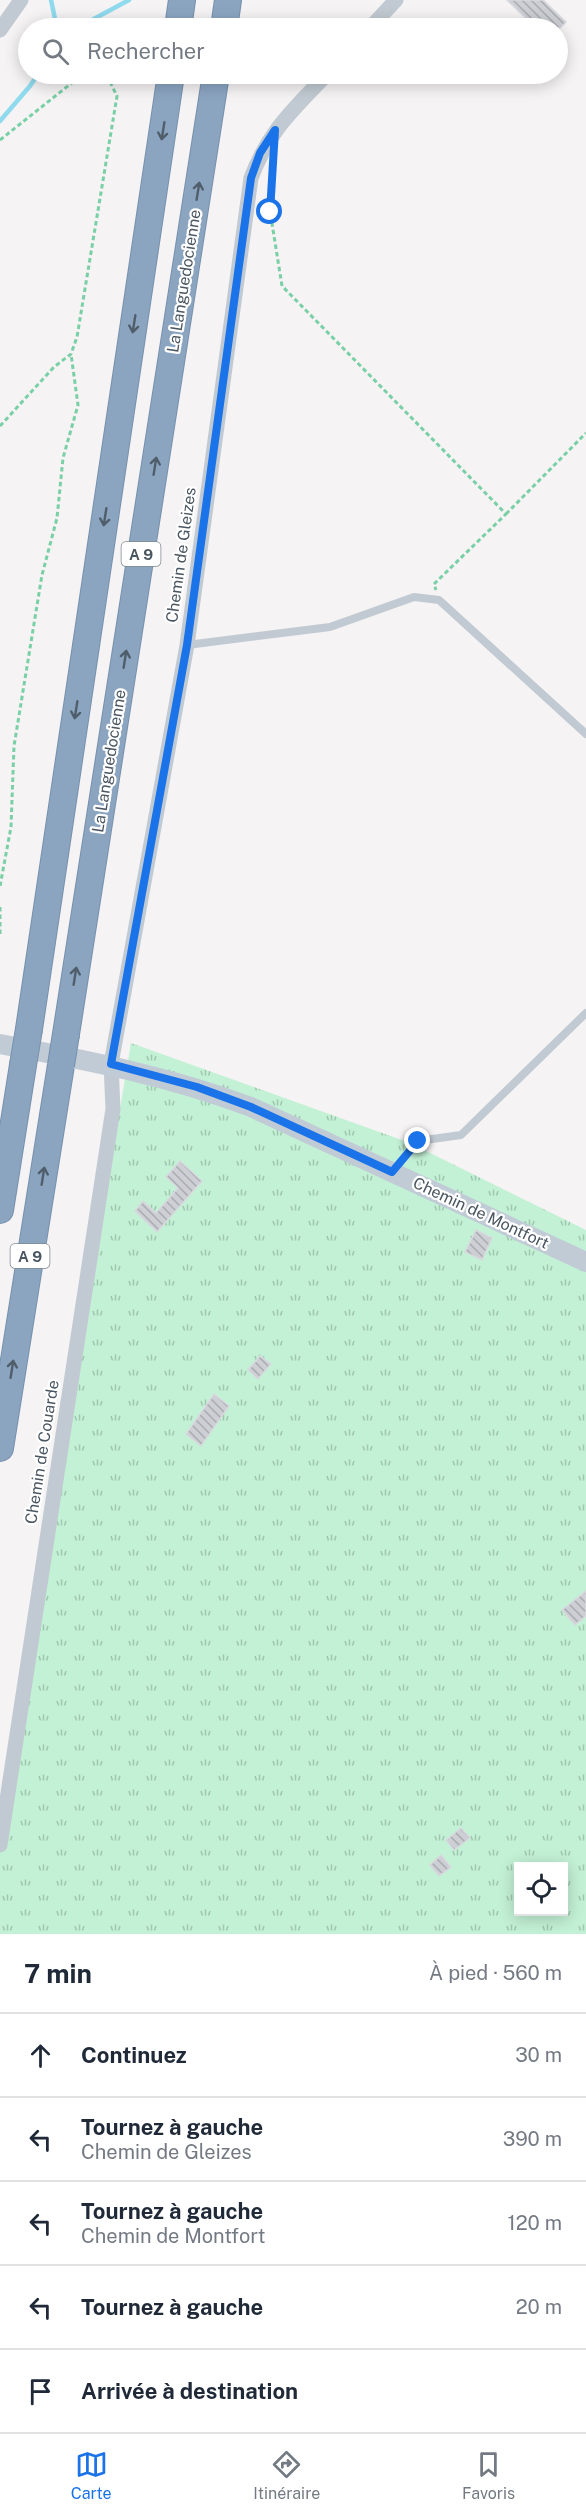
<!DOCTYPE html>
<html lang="fr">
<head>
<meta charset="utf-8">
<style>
  :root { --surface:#fff; --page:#f6f6f7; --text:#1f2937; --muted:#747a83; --line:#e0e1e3; --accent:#1a73e8 }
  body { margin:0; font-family:"Public Sans",sans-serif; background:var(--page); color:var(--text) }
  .controls { position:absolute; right:18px; bottom:18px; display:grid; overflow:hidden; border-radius:0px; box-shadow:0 3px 15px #0003 }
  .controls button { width:54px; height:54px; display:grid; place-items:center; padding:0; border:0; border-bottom:2px solid var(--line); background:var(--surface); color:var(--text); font:30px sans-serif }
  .stop { position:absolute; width:18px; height:18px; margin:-14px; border:4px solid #1a73e8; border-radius:50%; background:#fff }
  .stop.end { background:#1a73e8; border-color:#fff; box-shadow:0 2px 6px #0008 }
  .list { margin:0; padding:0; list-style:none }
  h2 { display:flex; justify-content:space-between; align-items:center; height:78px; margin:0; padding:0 24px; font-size:26px }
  h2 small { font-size:20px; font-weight:400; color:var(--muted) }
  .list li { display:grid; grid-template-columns:39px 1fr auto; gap:18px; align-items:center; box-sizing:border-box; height:84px; padding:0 24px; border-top:2px solid var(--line) }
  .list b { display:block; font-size:22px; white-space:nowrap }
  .list p { margin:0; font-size:20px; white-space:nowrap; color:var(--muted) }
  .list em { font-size:20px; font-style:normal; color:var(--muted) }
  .icon { flex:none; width:33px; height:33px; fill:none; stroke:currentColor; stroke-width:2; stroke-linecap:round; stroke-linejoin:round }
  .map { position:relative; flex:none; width:586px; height:1934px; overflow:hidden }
  .search { position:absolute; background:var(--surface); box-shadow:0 3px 15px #0003; left:18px; right:18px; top:18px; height:66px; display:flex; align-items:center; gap:15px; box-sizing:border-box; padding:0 21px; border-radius:33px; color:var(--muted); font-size:22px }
  .sheet { height:498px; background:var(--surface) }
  nav { display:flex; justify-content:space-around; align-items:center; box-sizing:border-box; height:84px; border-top:2px solid var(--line); background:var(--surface); font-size:16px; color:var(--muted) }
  nav a { display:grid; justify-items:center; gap:3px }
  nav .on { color:var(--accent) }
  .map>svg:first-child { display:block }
</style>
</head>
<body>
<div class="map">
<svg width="586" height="1934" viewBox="0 0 586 1934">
  <defs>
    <pattern id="grass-tufts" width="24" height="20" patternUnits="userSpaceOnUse" patternTransform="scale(1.5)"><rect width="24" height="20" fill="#c3f1d5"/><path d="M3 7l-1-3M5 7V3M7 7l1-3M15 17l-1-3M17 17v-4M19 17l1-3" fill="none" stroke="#a0c6b0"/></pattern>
    <pattern id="building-back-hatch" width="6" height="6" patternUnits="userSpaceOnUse" patternTransform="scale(1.5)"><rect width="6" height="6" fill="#cdcfd5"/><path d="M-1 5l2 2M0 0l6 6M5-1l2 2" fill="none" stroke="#a8abb0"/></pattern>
  </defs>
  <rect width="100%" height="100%" fill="#f5f3f3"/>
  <path fill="url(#grass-tufts)" fill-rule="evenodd" d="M131,1043L410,1143L586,1230V1934H0V1824ZM518,1866H564V1912H518Z"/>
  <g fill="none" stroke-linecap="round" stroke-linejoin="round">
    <path stroke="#90daee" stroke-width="4.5" d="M51,0L57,28
      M77,28L129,0
      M0,121L30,86L38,74"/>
  </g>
  <path fill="url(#building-back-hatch)" stroke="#d7d9de" stroke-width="1.5" d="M507,0H543L566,22L560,28H536Z
    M180,1161L202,1181L157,1232L135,1211L143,1201L156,1213L178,1188L166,1177Z
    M476,1230L492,1238L482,1260L465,1252Z
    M260,1356L271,1364L258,1379L248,1370Z
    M214,1394L229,1406L201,1446L186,1434Z
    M586,1591V1616L575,1625L562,1610Z
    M461,1828L470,1838L454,1850L446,1840Z
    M441,1855L451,1867L439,1876L430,1865Z"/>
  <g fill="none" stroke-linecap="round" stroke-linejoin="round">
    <defs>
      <path id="highway" d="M178,28L182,0
        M224,28L228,0
        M29,1029L171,74
        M66,1034L216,74
        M0,1210L23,1065
        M0,1448L61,1065"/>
    </defs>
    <use href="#highway" stroke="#7690ad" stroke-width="28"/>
    <path stroke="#7ad0a6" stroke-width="3" stroke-dasharray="4.5 3" stroke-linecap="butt" d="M0,140L83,74
      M272,170L270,211L282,286L506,514L434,584L436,590
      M0,426L54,367L71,354L77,337L117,96L106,74
      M506,514L586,433
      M0,886L11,827L14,746L42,575L57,518L63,458L78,405L71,354
      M0,907V934"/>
    <path stroke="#c1cad2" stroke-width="8" d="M187,645L330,627L414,597L439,600L586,734
      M393,1171L418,1141L461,1135L586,1013"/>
    <path stroke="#c1cad2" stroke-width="15" d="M370,28L396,0
      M0,30L21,0
      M0,1845L113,1109L111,1064L187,645L251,178C269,130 293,110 327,74"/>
    <path stroke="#c1cbd6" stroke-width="20" d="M0,1044C87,1060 168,1076 251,1107L586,1262"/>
    <use href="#highway" stroke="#8ba5c1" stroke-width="26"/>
    <defs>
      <path id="highway-bridge" d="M23,1065L29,1029
        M61,1065L66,1034"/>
    </defs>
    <use href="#highway-bridge" stroke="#7690ad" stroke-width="28" stroke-linecap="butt"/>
    <use href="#highway-bridge" stroke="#8ba5c1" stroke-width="26"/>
  </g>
  <defs><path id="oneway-shaft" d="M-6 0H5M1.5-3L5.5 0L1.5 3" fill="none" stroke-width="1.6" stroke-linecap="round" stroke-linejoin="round" transform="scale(1.5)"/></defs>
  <g stroke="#505e6b">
    <use href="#oneway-shaft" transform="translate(163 131) rotate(99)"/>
    <use href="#oneway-shaft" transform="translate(198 191) rotate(-81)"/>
    <use href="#oneway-shaft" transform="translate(134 324) rotate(99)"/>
    <use href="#oneway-shaft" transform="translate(155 466) rotate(-81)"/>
    <use href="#oneway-shaft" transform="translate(105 517) rotate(99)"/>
    <use href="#oneway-shaft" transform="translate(125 659) rotate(-81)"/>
    <use href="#oneway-shaft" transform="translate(76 710) rotate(99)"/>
    <use href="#oneway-shaft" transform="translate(75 976) rotate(-81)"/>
    <use href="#oneway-shaft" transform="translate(43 1176) rotate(-81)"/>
    <use href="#oneway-shaft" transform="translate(12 1369) rotate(-81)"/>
  </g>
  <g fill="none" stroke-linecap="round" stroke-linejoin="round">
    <path stroke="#1a73e8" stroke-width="8" d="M270,212L275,130L260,153L251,178L187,645L111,1064L197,1087L251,1107L392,1172L418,1141"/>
  </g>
  <g text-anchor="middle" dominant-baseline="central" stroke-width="4.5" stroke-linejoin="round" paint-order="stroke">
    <g fill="#fff" stroke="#808990" stroke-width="1.5">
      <rect x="121.5" y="542" width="39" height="24" rx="4.5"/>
      <rect x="10.5" y="1244" width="39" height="24" rx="4.5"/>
    </g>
    <g font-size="15" font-weight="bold" fill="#4a5661">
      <text x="141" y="554">A 9</text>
      <text x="30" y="1256">A 9</text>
    </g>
    <g font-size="16" fill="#4a5661" stroke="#fff">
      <text transform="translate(184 281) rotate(-81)">La Languedocienne</text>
      <text transform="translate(181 555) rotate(-82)">Chemin de Gleizes</text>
      <text transform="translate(109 761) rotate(-81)">La Languedocienne</text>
      <text transform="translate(481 1213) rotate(25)">Chemin de Montfort</text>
      <text transform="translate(42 1452) rotate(-81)">Chemin de Couarde</text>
    </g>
  </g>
</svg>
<div class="controls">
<button><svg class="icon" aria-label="locate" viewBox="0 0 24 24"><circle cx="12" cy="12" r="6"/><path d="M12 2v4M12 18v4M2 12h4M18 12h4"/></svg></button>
</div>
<div class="stop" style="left:270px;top:212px"></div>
<div class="stop end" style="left:418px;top:1141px"></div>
<div class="search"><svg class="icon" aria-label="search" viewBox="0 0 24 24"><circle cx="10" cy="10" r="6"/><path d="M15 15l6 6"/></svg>Rechercher</div>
</div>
<section class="sheet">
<h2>7 min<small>À pied · 560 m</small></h2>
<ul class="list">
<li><svg class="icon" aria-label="ahead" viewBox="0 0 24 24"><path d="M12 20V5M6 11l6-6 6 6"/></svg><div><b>Continuez</b></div><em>30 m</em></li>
<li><svg class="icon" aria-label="left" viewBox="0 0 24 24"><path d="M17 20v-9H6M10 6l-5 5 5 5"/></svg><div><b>Tournez à gauche</b><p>Chemin de Gleizes</p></div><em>390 m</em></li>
<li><svg class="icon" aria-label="left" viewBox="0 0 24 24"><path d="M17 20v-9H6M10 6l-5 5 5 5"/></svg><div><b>Tournez à gauche</b><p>Chemin de Montfort</p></div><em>120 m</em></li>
<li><svg class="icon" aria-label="left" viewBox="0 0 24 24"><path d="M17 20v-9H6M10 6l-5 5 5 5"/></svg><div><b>Tournez à gauche</b></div><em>20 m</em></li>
<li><svg class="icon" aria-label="arrive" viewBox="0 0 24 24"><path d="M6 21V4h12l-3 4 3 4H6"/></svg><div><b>Arrivée à destination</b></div></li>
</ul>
</section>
<nav>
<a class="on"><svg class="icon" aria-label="map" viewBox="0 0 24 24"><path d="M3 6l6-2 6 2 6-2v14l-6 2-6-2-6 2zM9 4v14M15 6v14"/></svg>Carte</a>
<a><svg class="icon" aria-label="directions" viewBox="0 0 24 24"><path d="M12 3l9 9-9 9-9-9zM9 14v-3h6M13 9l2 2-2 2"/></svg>Itinéraire</a>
<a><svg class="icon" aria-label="saved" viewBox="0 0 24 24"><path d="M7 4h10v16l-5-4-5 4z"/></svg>Favoris</a>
</nav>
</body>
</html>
